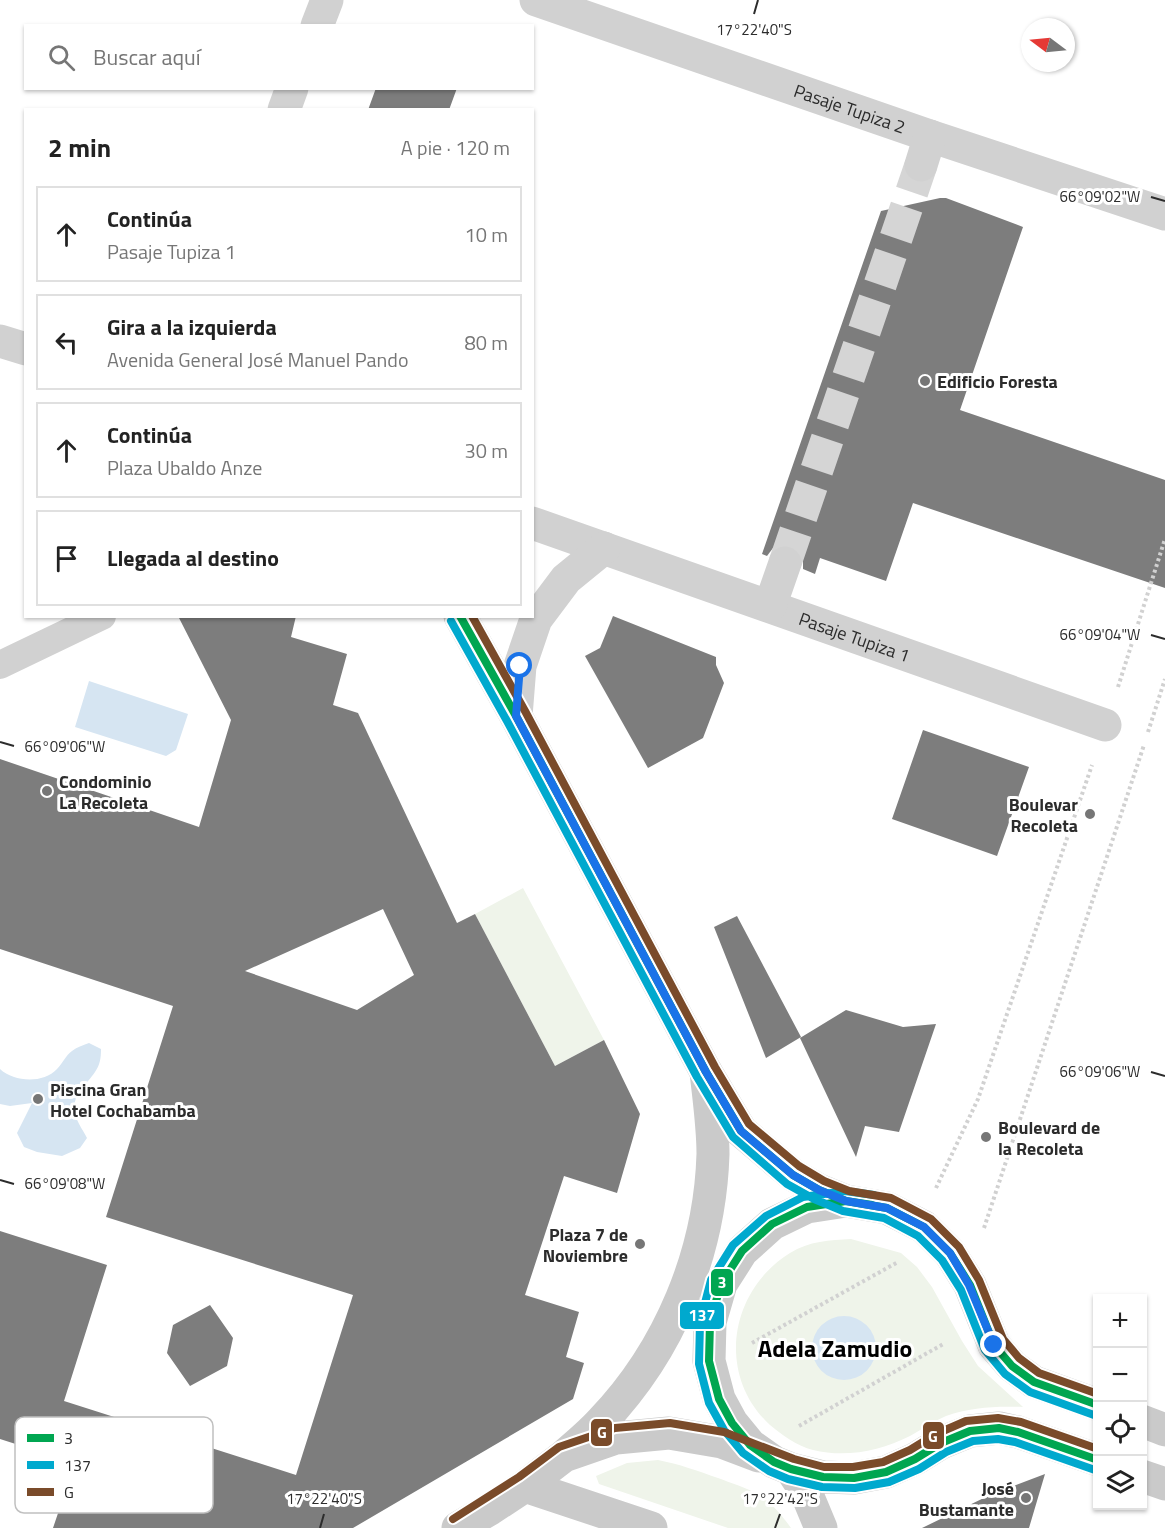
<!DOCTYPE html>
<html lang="es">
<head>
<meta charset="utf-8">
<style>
  :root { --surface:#fff; --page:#f2f2f2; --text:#222; --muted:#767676; --line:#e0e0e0 }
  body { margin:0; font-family:"Titillium Web",sans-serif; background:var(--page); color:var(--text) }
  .controls { position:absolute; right:18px; bottom:18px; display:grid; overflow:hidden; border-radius:0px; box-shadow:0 2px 4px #0004 }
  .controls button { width:54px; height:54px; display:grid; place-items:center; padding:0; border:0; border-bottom:2px solid var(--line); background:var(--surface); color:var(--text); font:30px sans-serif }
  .compass { position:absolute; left:1021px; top:18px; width:54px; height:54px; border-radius:50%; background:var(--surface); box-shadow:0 2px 4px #0004; rotate:286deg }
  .stop { position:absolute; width:18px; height:18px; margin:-14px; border:4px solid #1a73e8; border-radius:50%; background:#fff }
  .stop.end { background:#1a73e8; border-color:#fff; box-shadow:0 2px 6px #0008 }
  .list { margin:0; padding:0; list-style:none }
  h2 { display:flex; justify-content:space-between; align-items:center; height:78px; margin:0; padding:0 24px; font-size:26px }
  h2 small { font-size:20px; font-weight:400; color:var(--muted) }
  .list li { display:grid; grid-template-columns:39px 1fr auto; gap:18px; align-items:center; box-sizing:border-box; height:96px; margin:0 12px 12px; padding:0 12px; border:2px solid var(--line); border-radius:0px }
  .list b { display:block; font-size:22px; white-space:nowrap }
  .list p { margin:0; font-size:20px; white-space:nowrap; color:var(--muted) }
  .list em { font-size:20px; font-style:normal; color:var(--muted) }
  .icon { flex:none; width:33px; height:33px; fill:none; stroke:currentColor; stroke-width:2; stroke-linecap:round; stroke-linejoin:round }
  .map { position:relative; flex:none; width:1165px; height:1528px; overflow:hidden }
  .search { position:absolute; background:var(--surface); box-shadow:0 2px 4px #0004; left:24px; top:24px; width:510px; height:66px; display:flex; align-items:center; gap:15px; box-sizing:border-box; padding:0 21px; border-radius:0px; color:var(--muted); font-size:22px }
  .panel { position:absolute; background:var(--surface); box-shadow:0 2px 4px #0004; left:24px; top:108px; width:510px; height:510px; border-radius:0px }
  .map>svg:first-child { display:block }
</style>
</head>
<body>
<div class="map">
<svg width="1165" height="1528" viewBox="0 0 1165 1528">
  <rect width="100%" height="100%" fill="#fff"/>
  <path fill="#eff4ea" d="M523,888L604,1040L555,1066L475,914Z
    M851,1239L901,1253L917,1267L932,1287L962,1341L978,1366L1023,1407C997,1406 971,1407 946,1416C934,1421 922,1429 910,1436C880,1451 846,1458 813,1450C797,1446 782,1435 770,1425C716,1375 729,1291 790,1253C809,1241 830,1240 851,1239Z
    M658,1460C679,1464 698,1471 718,1478C731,1483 745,1487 757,1494C771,1502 782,1515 791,1528H728L599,1484L596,1476L627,1463Z"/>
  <path fill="#d6e5f2" d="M89,681L188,714L176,750L166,756L75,727Z
    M89,1043L101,1049C101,1058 100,1065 95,1072C87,1084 75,1092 74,1108C74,1118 83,1130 87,1138L80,1148L62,1156L37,1152L24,1147L17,1133L32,1103L10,1106L0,1104V1069C14,1082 43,1084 57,1069C62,1064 66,1055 72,1051C77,1047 84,1045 89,1043Z
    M812 1348a32 32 0 1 1 64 0a32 32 0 1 1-64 0Z"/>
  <path fill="#7d7d7d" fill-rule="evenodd" d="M376,88H457L449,110H368Z
    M940,198H946L1023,227L960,410L1165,480V588L913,503L886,581L820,558L815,574L803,569V560L800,551L791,545H782L773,548L767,556L762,554L881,211Z
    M178,616H296L291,637L347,654L333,705L358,713L457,923L475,914L555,1066L604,1040L640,1114L617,1193L564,1176L525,1295L579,1312L566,1357L584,1363L573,1399L353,1528H53L75,1463L0,1439V1231L107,1265L64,1401L296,1475L353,1295L106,1217L173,1006L0,949V759L199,827L231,720ZM383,909L414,975L357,1010L245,971Z
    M613,616L716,657V665L724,683L703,738L648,768L585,656L600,648Z
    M923,730L1029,767L997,856L892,819Z
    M737,916L801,1037L766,1058L714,927Z
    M846,1010L903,1027L936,1024L899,1132L865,1126L856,1157L800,1038Z
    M210,1305L233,1338L227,1366L190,1386L167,1353L173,1325Z
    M1045,1474L1029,1528H922L992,1494Z"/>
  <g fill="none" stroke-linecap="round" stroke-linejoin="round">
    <path stroke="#d5d5d5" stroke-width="33" stroke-dasharray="33 16" stroke-linecap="butt" d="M785,563L921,165"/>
    <path stroke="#d1d1d1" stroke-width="4" stroke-dasharray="3 3" stroke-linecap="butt" d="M1118,687L1165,539
      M1148,732L1165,679
      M936,1188L978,1099L1092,765
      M984,1228L1144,745
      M752,1343L898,1262
      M799,1426L945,1343"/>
    <path stroke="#d1d1d1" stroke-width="28" d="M0,665L102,616"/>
    <g stroke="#d1d1d1" stroke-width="33">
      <path id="s1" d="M536,0L930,136L1165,214"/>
      <path d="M317,26L327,0"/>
      <path d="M284,110L292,88"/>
      <path d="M921,165L930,136"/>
      <path d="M0,341L26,349"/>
      <path id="s2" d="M532,523L1105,725"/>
      <path d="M770,606L785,563"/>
      <path d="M460,616L516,716L706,1072L741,1131L793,1175L819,1190L846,1201"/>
      <path d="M516,716L520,666L536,619L566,579L604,548"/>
    </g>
    <path stroke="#cacaca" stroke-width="33" d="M1098,1405L1034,1382L1012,1366L994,1345L970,1285L950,1253L924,1227L887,1208L846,1201L807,1207L772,1224L742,1251L721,1284L710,1322L709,1361L719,1399L732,1423L750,1445L774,1462L791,1469L823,1477L854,1478L886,1472L915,1459L941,1443L970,1431L999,1428L1018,1432L1098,1460
      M1142,1421L1165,1430
      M564,1456C577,1445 590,1434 601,1422C670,1350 710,1253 713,1154C713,1127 709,1099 706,1072
      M791,1469L806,1492L821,1528
      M1142,1476L1165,1484
      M525,1486L651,1528
      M458,1528L490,1509L525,1486L564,1456L616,1438L669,1433L722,1442L759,1456"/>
    <defs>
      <path id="bus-1" d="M460,616L516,716L706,1072L741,1131L793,1175L819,1190L846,1201L887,1208L924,1227L950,1253L970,1285L994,1345L1012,1366L1034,1382L1098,1405
        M872,1205L846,1201L807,1207L772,1224L742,1251L721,1284L710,1322L709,1361L719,1399L732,1423L750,1445L774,1462L791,1469L823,1477L854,1478L886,1472L915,1459L941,1443L970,1431L999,1428L1018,1432L1098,1460"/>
      <path id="bus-2" d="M451,621L507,721L697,1077L733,1137L787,1184L814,1199L843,1211L884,1218L918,1236L942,1260L961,1290L985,1350L1005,1374L1030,1392L1094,1415
        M874,1195L845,1191L803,1197L766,1216L733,1245L711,1280L700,1322L699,1364L709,1403L724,1430L743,1453L769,1471L788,1479L822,1487L855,1488L889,1482L919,1469L946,1452L973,1441L998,1439L1015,1442L1095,1470"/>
      <path id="bus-3" d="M472,616L525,711L715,1067L749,1124L799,1166L824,1181L849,1191L891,1198L931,1219L959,1247L979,1280L1003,1339L1019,1358L1039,1373L1098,1394
        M453,1519L519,1477L559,1447L615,1428L670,1423L724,1432L794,1459L824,1467H853L883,1462L910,1450L936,1434L966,1421L998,1418L1021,1422L1098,1449"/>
    </defs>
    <use href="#bus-1" stroke="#fff" stroke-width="12"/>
    <use href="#bus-2" stroke="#fff" stroke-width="12"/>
    <use href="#bus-3" stroke="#fff" stroke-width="12"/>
    <use href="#bus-1" stroke="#00a651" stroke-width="8"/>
    <use href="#bus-2" stroke="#00a9ce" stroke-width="8"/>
    <use href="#bus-3" stroke="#7a4b2a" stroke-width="8"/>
  </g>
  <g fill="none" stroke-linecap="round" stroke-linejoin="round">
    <path stroke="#1a73e8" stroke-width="8" d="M520,666L516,716L706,1072L741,1131L793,1175L819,1190L846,1201L887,1208L924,1227L950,1253L969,1285L994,1345"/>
  </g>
  <path fill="none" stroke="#2c2c2c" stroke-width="2" d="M754,14L758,0M1151,197L1165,201M1151,635L1165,639M0,742L14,746M1151,1072L1165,1076M0,1180L14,1184M320,1528L324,1514M775,1528L780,1514"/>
  <g fill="#767676" stroke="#fff" stroke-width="2">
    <circle cx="925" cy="381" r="6"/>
    <circle cx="47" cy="791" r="6"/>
    <circle cx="1090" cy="814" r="6"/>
    <circle cx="38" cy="1099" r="6"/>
    <circle cx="986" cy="1137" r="6"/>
    <circle cx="640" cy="1244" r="6"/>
    <circle cx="1026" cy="1498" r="6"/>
  </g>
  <g text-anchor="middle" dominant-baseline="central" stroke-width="6" stroke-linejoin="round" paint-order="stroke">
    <g font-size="18" fill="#2c2c2c" stroke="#fff">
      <text stroke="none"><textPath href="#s1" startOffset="332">Pasaje Tupiza 2</textPath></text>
      <text stroke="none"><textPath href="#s2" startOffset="342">Pasaje Tupiza 1</textPath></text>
    </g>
    <g font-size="18" font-weight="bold" fill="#2c2c2c" stroke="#fff" text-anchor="start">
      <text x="937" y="381">Edificio Foresta</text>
      <text x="59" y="781">Condominio<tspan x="59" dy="21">La Recoleta</tspan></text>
      <text x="1078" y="804" text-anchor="end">Boulevar<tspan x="1078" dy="21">Recoleta</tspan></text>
      <text x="50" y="1089">Piscina Gran<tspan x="50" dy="21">Hotel Cochabamba</tspan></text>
      <text x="998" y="1127">Boulevard de<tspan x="998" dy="21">la Recoleta</tspan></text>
      <text x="628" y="1234" text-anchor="end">Plaza 7 de<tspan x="628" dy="21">Noviembre</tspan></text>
      <text x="1014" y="1488" text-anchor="end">José<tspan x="1014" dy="21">Bustamante</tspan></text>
    </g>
    <g font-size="24" font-weight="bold" fill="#000" stroke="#fff">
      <text x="835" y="1348">Adela Zamudio</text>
    </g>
  </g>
  <rect x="15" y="1417" width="198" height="96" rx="9" fill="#fff" stroke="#c0c0c0" stroke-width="1.5"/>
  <rect x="27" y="1434" width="27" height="8" fill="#00a651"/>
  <rect x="27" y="1461" width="27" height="8" fill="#00a9ce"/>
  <rect x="27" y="1488" width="27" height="8" fill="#7a4b2a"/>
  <g font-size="16" fill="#2c2c2c">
    <text x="64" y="1444">3</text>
    <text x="64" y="1471">137</text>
    <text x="64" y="1498">G</text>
  </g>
  <g font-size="15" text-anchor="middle" fill="#2c2c2c" stroke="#fff" stroke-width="6" stroke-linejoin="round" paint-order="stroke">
    <text x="754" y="35">17°22'40"S</text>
    <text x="1100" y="202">66°09'02"W</text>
    <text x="1100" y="640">66°09'04"W</text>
    <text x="65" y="752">66°09'06"W</text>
    <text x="1100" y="1077">66°09'06"W</text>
    <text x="65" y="1189">66°09'08"W</text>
    <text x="324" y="1504">17°22'40"S</text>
    <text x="780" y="1504">17°22'42"S</text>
  </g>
  <g stroke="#fff" stroke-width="2">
    <rect x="710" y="1268" width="24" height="29" rx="6" fill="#00a651"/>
    <rect x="679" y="1301" width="46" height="29" rx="6" fill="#00a9ce"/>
    <rect x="590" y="1418" width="23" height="29" rx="6" fill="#7a4b2a"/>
    <rect x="922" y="1421" width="23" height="29" rx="6" fill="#7a4b2a"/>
  </g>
  <g font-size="16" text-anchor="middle" font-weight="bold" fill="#fff">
    <text x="722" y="1288">3</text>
    <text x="702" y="1321">137</text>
    <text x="602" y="1438">G</text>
    <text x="933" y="1442">G</text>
  </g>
</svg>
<div class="controls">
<button>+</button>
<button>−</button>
<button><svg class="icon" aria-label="locate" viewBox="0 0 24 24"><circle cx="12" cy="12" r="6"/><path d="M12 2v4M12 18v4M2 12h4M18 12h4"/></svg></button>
<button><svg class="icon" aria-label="layers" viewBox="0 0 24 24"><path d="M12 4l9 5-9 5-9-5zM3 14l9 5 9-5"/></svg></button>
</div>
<svg class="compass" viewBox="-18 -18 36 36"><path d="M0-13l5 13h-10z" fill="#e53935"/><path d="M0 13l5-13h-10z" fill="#767676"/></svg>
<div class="stop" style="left:520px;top:666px"></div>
<div class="stop end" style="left:994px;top:1345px"></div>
<div class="search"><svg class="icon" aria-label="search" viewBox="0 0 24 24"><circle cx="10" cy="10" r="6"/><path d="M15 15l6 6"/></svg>Buscar aquí</div>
<section class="panel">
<h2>2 min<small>A pie · 120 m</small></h2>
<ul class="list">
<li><svg class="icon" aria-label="ahead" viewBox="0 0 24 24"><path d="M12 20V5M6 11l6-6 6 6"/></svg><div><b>Continúa</b><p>Pasaje Tupiza 1</p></div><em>10 m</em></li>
<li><svg class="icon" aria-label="left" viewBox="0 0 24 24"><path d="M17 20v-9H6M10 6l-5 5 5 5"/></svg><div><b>Gira a la izquierda</b><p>Avenida General José Manuel Pando</p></div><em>80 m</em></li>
<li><svg class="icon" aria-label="ahead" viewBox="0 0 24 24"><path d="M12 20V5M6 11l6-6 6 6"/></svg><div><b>Continúa</b><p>Plaza Ubaldo Anze</p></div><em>30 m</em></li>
<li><svg class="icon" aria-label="arrive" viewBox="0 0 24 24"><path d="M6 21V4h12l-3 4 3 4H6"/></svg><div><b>Llegada al destino</b></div></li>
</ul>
</section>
</div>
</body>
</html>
